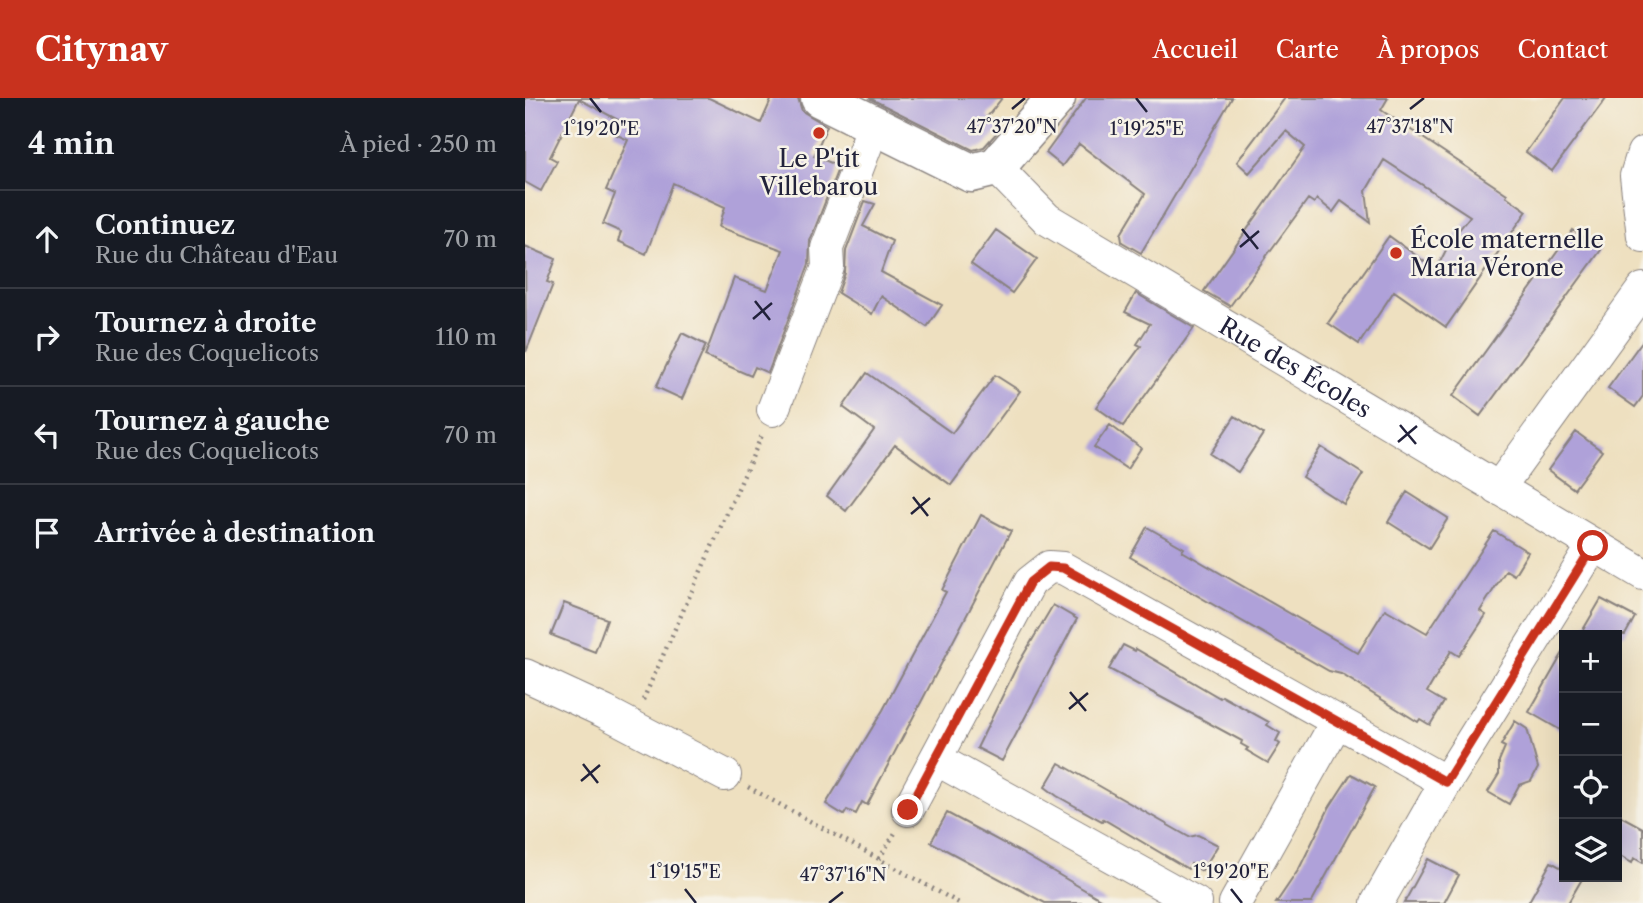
<!DOCTYPE html>
<html lang="fr">
<head>
<meta charset="utf-8">
<style>
  :root { --surface:#171b24; --page:#20242c; --text:#f1f3f6; --muted:#9ea1a6; --line:#363941; --accent:#c8321e }
  body { margin:0; font-family:"Libre Caslon Text",serif; background:var(--page); color:var(--text) }
  .controls { position:absolute; right:21px; bottom:21px; display:grid; overflow:hidden; border-radius:0px; box-shadow:0 7px 28px #0002 }
  .controls button { width:63px; height:63px; display:grid; place-items:center; padding:0; border:0; border-bottom:2px solid var(--line); background:var(--surface); color:var(--text); font:35px sans-serif }
  .stop { position:absolute; width:21px; height:21px; margin:-16px; border:5px solid #c8321e; border-radius:50%; background:#fff }
  .stop.end { background:#c8321e; border-color:#fff; box-shadow:0 2px 7px #0008 }
  .list { margin:0; padding:0; list-style:none }
  h2 { display:flex; justify-content:space-between; align-items:center; height:91px; margin:0; padding:0 28px; font-size:30px }
  h2 small { font-size:23px; font-weight:400; color:var(--muted) }
  .list li { display:grid; grid-template-columns:46px 1fr auto; gap:21px; align-items:center; box-sizing:border-box; height:98px; padding:0 28px; border-top:2px solid var(--line) }
  .list b { display:block; font-size:26px; white-space:nowrap }
  .list p { margin:0; font-size:23px; white-space:nowrap; color:var(--muted) }
  .list em { font-size:23px; font-style:normal; color:var(--muted) }
  .icon { flex:none; width:38px; height:38px; fill:none; stroke:currentColor; stroke-width:2; stroke-linecap:round; stroke-linejoin:round }
  .map { position:relative; flex:none; width:1118px; height:805px; overflow:hidden }
  header { display:flex; align-items:center; gap:42px; box-sizing:border-box; height:98px; padding:0 35px; background:var(--accent); color:#fff }
  header strong { font-size:33px }
  nav { display:flex; gap:38px; margin-inline-start:auto; font-size:24px }
  main { display:flex }
  aside { flex:1; background:var(--surface) }
  .map>svg:first-child { display:block }
</style>
</head>
<body>
<header>
<strong>Citynav</strong>
<nav><a>Accueil</a><a>Carte</a><a>À propos</a><a>Contact</a></nav>
</header>
<main>
<aside>
<h2>4 min<small>À pied · 250 m</small></h2>
<ul class="list">
<li><svg class="icon" aria-label="ahead" viewBox="0 0 24 24"><path d="M12 20V5M6 11l6-6 6 6"/></svg><div><b>Continuez</b><p>Rue du Château d'Eau</p></div><em>70 m</em></li>
<li><svg class="icon" aria-label="right" viewBox="0 0 24 24"><path d="M7 20v-9h11M14 6l5 5-5 5"/></svg><div><b>Tournez à droite</b><p>Rue des Coquelicots</p></div><em>110 m</em></li>
<li><svg class="icon" aria-label="left" viewBox="0 0 24 24"><path d="M17 20v-9H6M10 6l-5 5 5 5"/></svg><div><b>Tournez à gauche</b><p>Rue des Coquelicots</p></div><em>70 m</em></li>
<li><svg class="icon" aria-label="arrive" viewBox="0 0 24 24"><path d="M6 21V4h12l-3 4 3 4H6"/></svg><div><b>Arrivée à destination</b></div></li>
</ul>
</aside>
<div class="map">
<svg width="1118" height="805" viewBox="0 0 1118 805">
  <rect width="100%" height="100%" fill="#f7f3e8"/>
  <filter id="ink" filterUnits="userSpaceOnUse"><feTurbulence type="fractalNoise" baseFrequency=".0143" numOctaves="2"/><feDisplacementMap in="SourceGraphic" scale="14" xChannelSelector="R" yChannelSelector="G"/><feConvolveMatrix kernelMatrix="1 2 1 2 8 2 1 2 1" color-interpolation-filters="sRGB"/></filter>
  <filter id="wash" filterUnits="userSpaceOnUse"><feTurbulence type="fractalNoise" baseFrequency=".00686" numOctaves="4" result="noise"/><feDisplacementMap in="SourceGraphic" scale="28" xChannelSelector="R" yChannelSelector="G"/><feGaussianBlur stdDeviation="1.57" result="paint"/><feColorMatrix in="noise" values="0 0 0 0 0 0 0 0 0 0 0 0 0 0 0 0 0 1.4 0 .05"/><feComposite in="paint" operator="in"/></filter>
  <g filter="url(#wash)">
    <rect width="100%" height="100%" fill="#eee0c0"/>
    <g id="blocks">
      <path fill="#afa1d9" d="M0,0H184L236,25L247,0H273L277,13L302,28L289,58L314,68L285,143L284,166L243,275L230,269L226,278L180,258L209,180L242,192L258,152L194,129L200,109L148,85L121,156L93,143L96,134L78,126L90,96L81,92L103,42L88,35L95,23L54,1L25,59L32,63L16,93L0,84Z
        M344,0H477L462,19L476,30L459,49L448,52Z
        M561,0H707L616,155L597,144L596,136L620,96L554,46L537,68L521,55Z
        M760,0H863L856,12L982,96L981,98L1002,113L921,229L869,193L834,246L803,225L864,138L911,172L926,142L945,118L859,62L841,93L845,124L816,103L808,114L792,101L789,105L783,101L705,208L679,193L780,49L761,33L724,75L712,64Z
        M1040,0H1081L1027,73L1001,54Z
        M340,103L350,106L338,128L367,143L356,174L417,207L402,229L356,198L347,216L313,195L320,175L321,153Z
        M471,132L512,161L487,195L446,166Z
        M1048,132L1076,152L955,318L928,298Z
        M0,148L31,161L22,184L28,186L1,254Z
        M611,195L669,230L598,328L571,309L616,248L612,246L625,226L600,214Z
        M157,235L181,247L157,301L131,289Z
        M1118,242V298L1110,309L1083,290Z
        M342,275L427,335L470,277L495,293L426,387L370,347L321,413L302,398L349,332L318,309Z
        M710,318L738,336L713,374L685,356Z
        M585,327L616,350L602,371L569,349Z
        M1051,334L1077,353L1049,391L1023,372Z
        M796,349L838,376L819,406L777,379Z
        M882,394L923,420L904,450L863,424Z
        M456,417L486,433L342,707L337,704L331,716L322,712L319,717L301,706L358,612L421,494L417,492Z
        M622,429L659,450L657,453L833,555L860,511L902,535L969,433L1003,454L989,477L981,472L955,513L961,517L934,558L926,553L902,594L919,604L905,627L895,621L893,624L816,576L804,573L605,459Z
        M1076,501L1110,519L1100,537H1055Z
        M39,505L82,521L70,554L26,537Z
        M528,507L552,521L477,663L452,650L493,566Z
        M598,547L610,553L611,551L695,600L697,598L744,624L742,627L755,635L751,643L755,646L743,665L721,652L723,650L716,646L717,643L584,571Z
        M1039,553V634L1004,614Z
        M990,623L1002,631L1013,670L1006,683L994,687L984,706L963,694L974,676V663L980,649L976,647Z
        M534,665L664,739L673,737L693,747L677,773L666,766L663,771L578,721L577,723L532,698L520,689Z
        M826,676L850,689L786,805H751L774,771L804,710Z
        M422,715L495,754L582,805H520L406,744Z
        M1092,716L1118,730V765L1109,760L1107,765L1092,756Z
        M903,761L934,777L919,805H879Z
        M1026,764L1039,771V779L1057,781L1043,805H1003Z"/>
    </g>
  </g>
  <g filter="url(#ink)">
    <use href="#blocks" fill-opacity="0" stroke="#88817e" stroke-width="2"/>
    <g fill="none" stroke-linecap="round" stroke-linejoin="round">
      <defs>
        <g id="minor">
          <path d="M1118,55L1111,78L1118,138"/>
          <path id="s1" d="M471,69L522,121L1118,476"/>
          <path d="M248,312L303,169L302,150L349,27"/>
          <path d="M973,391L1118,191"/>
          <path d="M0,577L80,614L200,677"/>
          <path d="M411,661L671,805"/>
          <path d="M383,712L505,484L524,469L538,470L921,684"/>
          <path d="M710,805L812,623"/>
          <path d="M852,805L921,684L1068,448"/>
        </g>
        <path id="tertiary" d="M295,0L446,75L471,69L531,0"/>
      </defs>
      <use href="#minor" stroke="#88817e" stroke-width="34"/>
      <use href="#tertiary" stroke="#88817e" stroke-width="41"/>
      <path stroke="#88817e" stroke-width="4.5" stroke-dasharray="2 5" stroke-linecap="butt" d="M118,602L238,335
        M223,689L434,805
        M354,761L370,735"/>
      <use href="#minor" stroke="#fff" stroke-width="32"/>
      <use href="#tertiary" stroke="#fff" stroke-width="38"/>
    </g>
  </g>
  <g fill="none" stroke-linecap="round" stroke-linejoin="round" filter="url(#ink)">
    <path stroke="#c8321e" stroke-width="9" d="M383,712L505,484L524,469L538,470L921,684L1068,448"/>
  </g>
  <path fill="none" stroke="#22223b" stroke-width="2.5" d="M65,0L76,14M611,0L622,14M487,11L500,0M885,11L899,0M717,131L733,151M715,149L734,133M230,203L245,222M228,221L247,205M875,327L891,346M873,344L892,328M388,399L403,418M386,416L405,400M545,594L561,613M544,611L563,595M58,666L73,685M56,683L75,667M160,791L171,805M706,791L717,805M304,805L318,794"/>
  <g fill="#c8321e" stroke="#f7f3e8" stroke-width="2.5">
    <circle cx="294" cy="35" r="7"/>
    <circle cx="871" cy="155" r="7"/>
  </g>
  <g text-anchor="middle" dominant-baseline="central" stroke-width="5" stroke-linejoin="round" paint-order="stroke">
    <g font-size="24" fill="#22223b" stroke="#f7f3e8">
      <text x="294" y="60">Le P'tit<tspan x="294" dy="28">Villebarou</tspan></text>
      <text x="885" y="141" text-anchor="start">École maternelle<tspan x="885" dy="28">Maria Vérone</tspan></text>
    </g>
    <g font-size="24" fill="#22223b" stroke="#f7f3e8">
      <text stroke="none"><textPath href="#s1" startOffset="362">Rue des Écoles</textPath></text>
    </g>
  </g>
  <g font-size="18" text-anchor="middle" fill="#22223b" stroke="#f7f3e8" stroke-width="5" stroke-linejoin="round" paint-order="stroke">
    <text x="487" y="35">47°37'20"N</text>
    <text x="885" y="35">47°37'18"N</text>
    <text x="76" y="37">1°19'20"E</text>
    <text x="622" y="37">1°19'25"E</text>
    <text x="160" y="780">1°19'15"E</text>
    <text x="706" y="780">1°19'20"E</text>
    <text x="318" y="783">47°37'16"N</text>
  </g>
</svg>
<div class="controls">
<button>+</button>
<button>−</button>
<button><svg class="icon" aria-label="locate" viewBox="0 0 24 24"><circle cx="12" cy="12" r="6"/><path d="M12 2v4M12 18v4M2 12h4M18 12h4"/></svg></button>
<button><svg class="icon" aria-label="layers" viewBox="0 0 24 24"><path d="M12 4l9 5-9 5-9-5zM3 14l9 5 9-5"/></svg></button>
</div>
<div class="stop" style="left:1068px;top:448px"></div>
<div class="stop end" style="left:383px;top:712px"></div>
</div>
</main>
</body>
</html>
